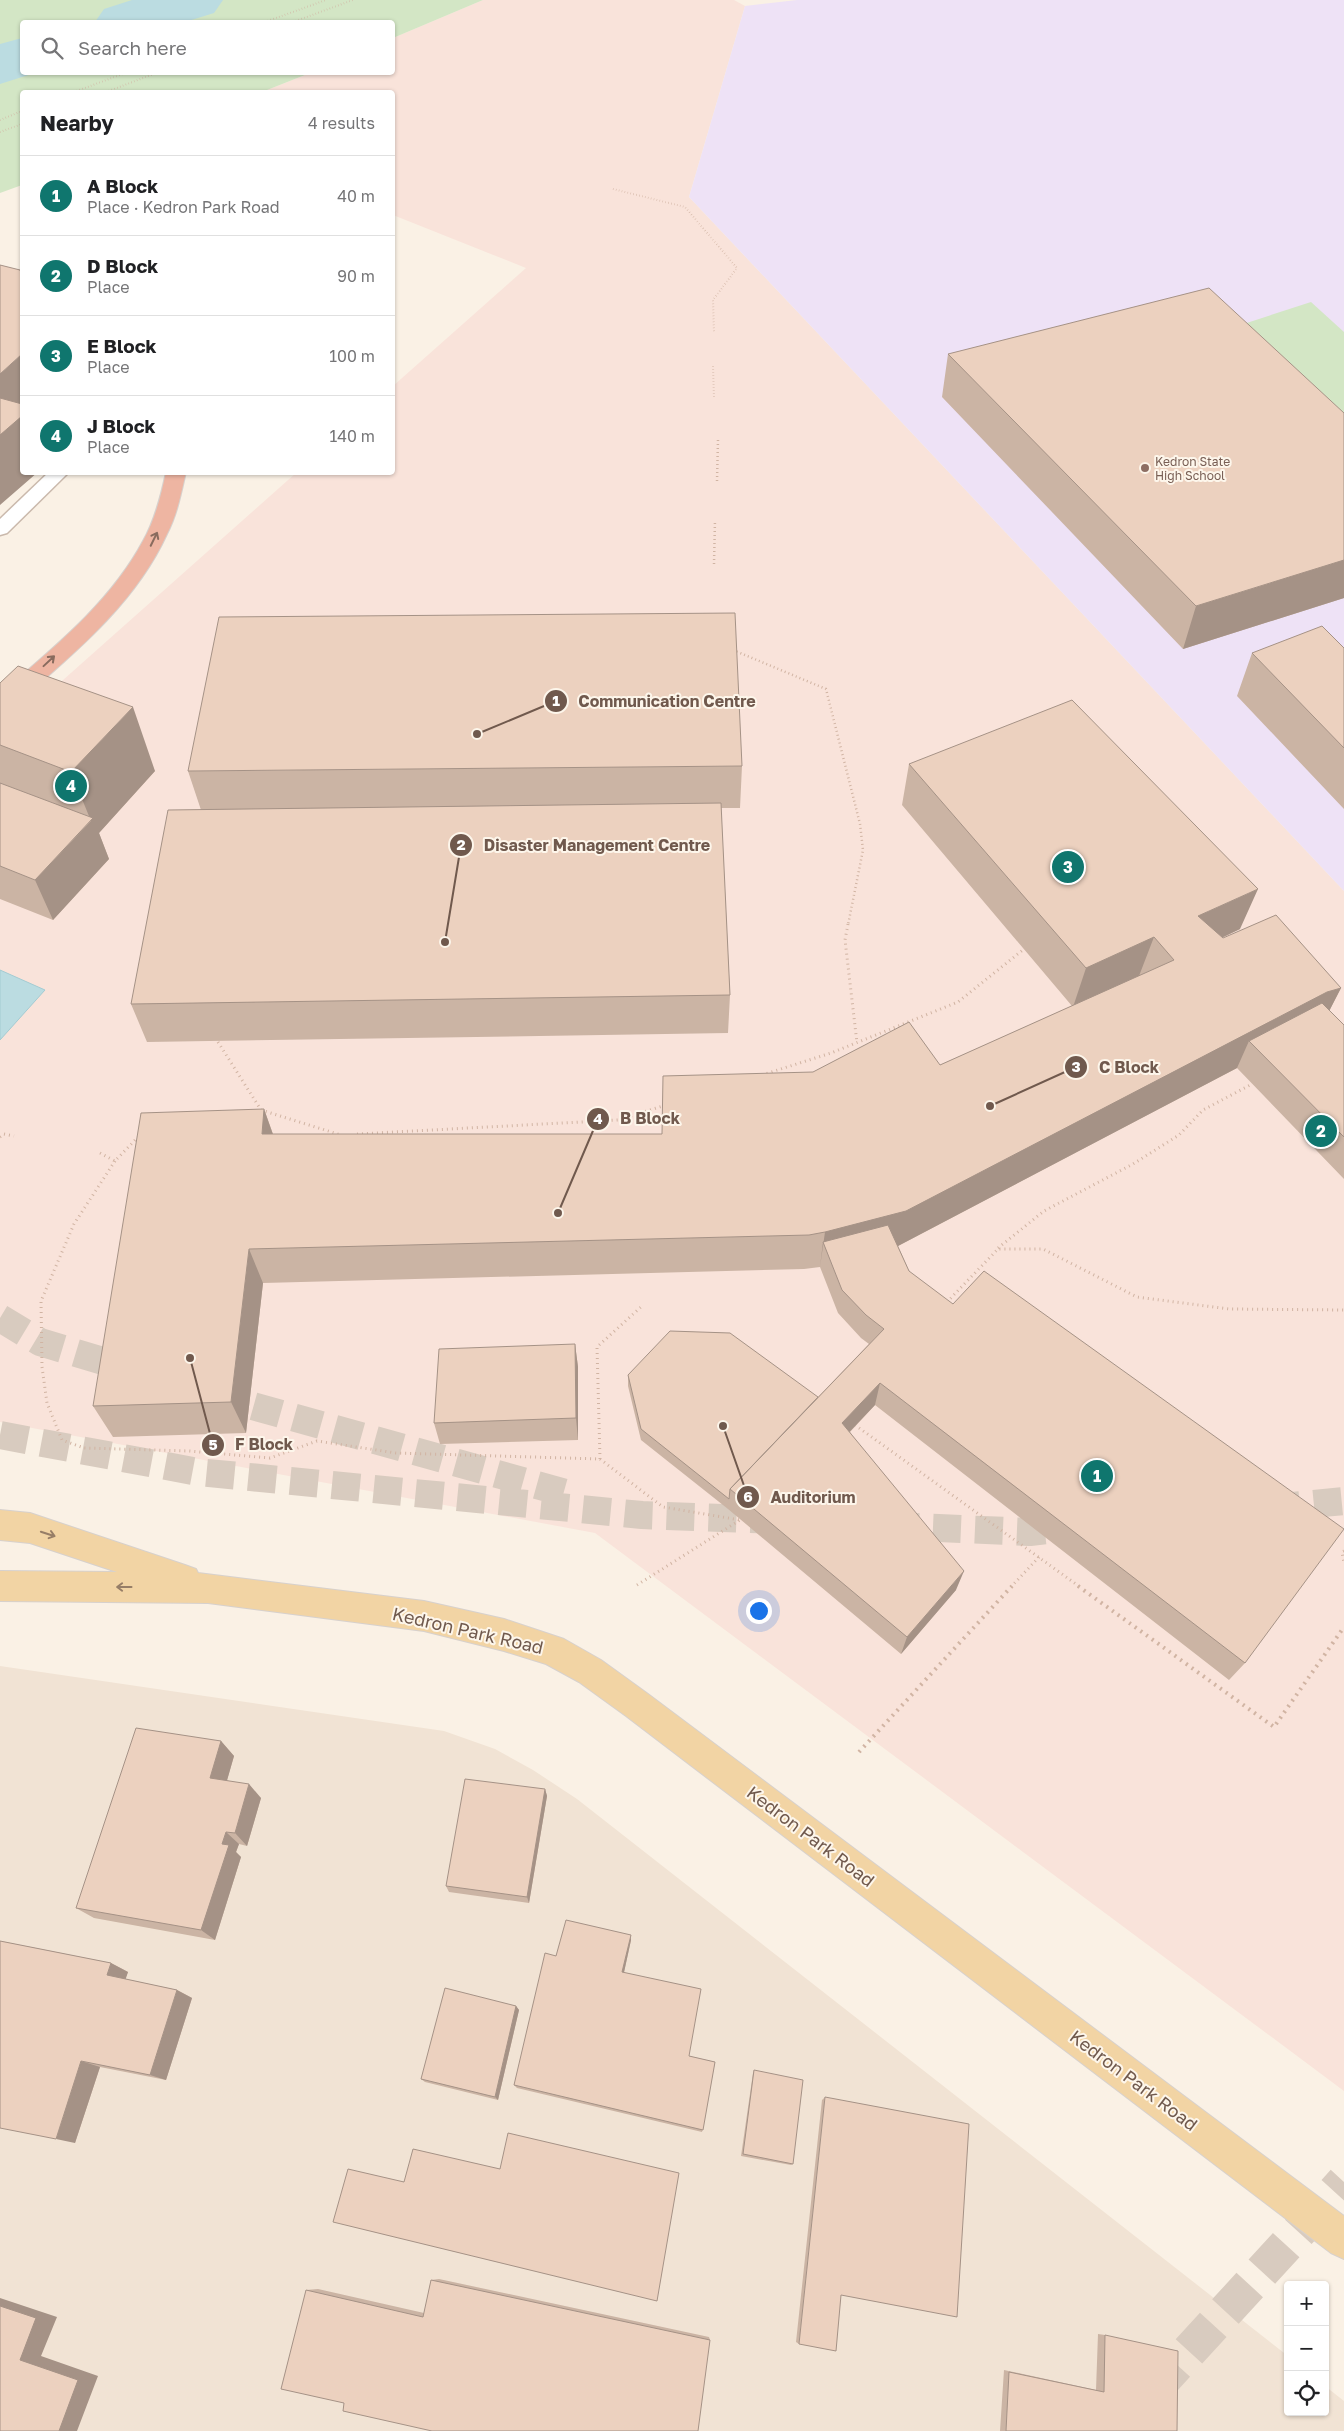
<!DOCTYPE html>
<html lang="en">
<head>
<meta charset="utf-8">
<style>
  :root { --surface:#fff; --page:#f6f6f6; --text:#202124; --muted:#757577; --line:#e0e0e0; --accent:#0f766e }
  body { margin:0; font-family:"Golos Text",sans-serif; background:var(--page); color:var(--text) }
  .controls { position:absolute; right:15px; bottom:15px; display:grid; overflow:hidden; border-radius:5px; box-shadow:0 1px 4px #0004 }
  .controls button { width:45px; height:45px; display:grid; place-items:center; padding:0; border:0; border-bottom:1px solid var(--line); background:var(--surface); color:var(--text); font:25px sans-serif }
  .you { position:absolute; left:758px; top:1610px; width:18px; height:18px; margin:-12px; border:4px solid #fff; border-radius:50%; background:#1a73e8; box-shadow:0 0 0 8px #1a73e833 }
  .badge { display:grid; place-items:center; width:32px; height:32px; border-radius:50%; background:var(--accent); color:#fff; font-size:16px; font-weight:700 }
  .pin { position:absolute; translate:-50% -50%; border:2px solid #fff; box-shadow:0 1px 5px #0006 }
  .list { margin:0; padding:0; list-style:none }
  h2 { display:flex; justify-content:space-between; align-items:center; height:65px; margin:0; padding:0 20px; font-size:21px }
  h2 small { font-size:16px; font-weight:400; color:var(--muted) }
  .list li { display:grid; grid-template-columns:32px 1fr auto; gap:15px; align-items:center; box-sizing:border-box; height:80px; padding:0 20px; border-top:1px solid var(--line) }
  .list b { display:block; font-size:19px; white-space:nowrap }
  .list p { margin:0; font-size:16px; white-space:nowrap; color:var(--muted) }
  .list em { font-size:16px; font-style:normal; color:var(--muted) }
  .icon { flex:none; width:28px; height:28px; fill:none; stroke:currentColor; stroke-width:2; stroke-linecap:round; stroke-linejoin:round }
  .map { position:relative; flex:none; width:1344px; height:2431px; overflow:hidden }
  .search { position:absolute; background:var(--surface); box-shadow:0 1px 4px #0004; left:20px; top:20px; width:375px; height:55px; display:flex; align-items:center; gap:12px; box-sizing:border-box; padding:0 18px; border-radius:5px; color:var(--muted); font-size:19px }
  .panel { position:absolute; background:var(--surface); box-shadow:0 1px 4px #0004; left:20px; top:90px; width:375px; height:385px; border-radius:5px }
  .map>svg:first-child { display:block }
</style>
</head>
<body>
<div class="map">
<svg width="1344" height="2431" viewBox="0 0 1344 2431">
  <rect width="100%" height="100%" fill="#faf1e5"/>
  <path fill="#f1e3d4" d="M0,1666L444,1731L495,1749L533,1770L577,1799L1288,2356V2412H1325V2386L1344,2401V2431H0Z"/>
  <path fill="#f9e3da" d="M483,0H734L745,6L689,197L1344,891V2091L595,1533L0,1422V736L296,473L392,472L393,386L526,268L393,215L392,92H262L310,73L392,72L393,38Z"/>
  <path fill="#eee2f6" d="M797,0H1344V891L689,197L745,6Z"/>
  <path fill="#d3e6c5" d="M0,0H483L393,38L392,22H22V72L310,73L262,92H22V185L0,193Z
    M1311,302L1344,332V443L1219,332Z"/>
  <path fill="#bbdce1" stroke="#a3cbd2" d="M0,970L45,990L0,1040Z"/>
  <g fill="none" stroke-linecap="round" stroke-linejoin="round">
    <path fill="#bbdce1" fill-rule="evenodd" d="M132,0H223L214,13L185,22H95L104,9Z
      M22,38V72H38L0,84V44Z"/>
    <path stroke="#d8cbbf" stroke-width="28" stroke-dasharray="28 14" stroke-linecap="butt" d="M0,1318L40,1342L136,1371
      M213,1395L569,1494
      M0,1435L198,1472L642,1515L776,1520
      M1272,1508L1344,1501
      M891,1526L1030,1532L1075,1527"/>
    <path stroke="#d8cbbf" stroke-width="36" stroke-dasharray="36 18" stroke-linecap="butt" d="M1116,2431L1344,2182"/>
    <defs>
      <path id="lane" d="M49,472H69L7,533L0,535V519Z"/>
      <path id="primary" d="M0,1510L30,1513L185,1565L196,1569L198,1573L424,1601L504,1619L564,1639L601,1660L648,1694L1344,2216V2259L1331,2253L626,1716L579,1682L546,1664L504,1651L424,1631L208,1603L0,1601V1571L117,1572L30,1543L0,1540Z"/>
      <path id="highway" d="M166,472H186C181,494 177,515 167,534C134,607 66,660 8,711L0,714V694C52,649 110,603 143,541C155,520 161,496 166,472Z"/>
    </defs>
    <use href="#lane" stroke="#cab9ac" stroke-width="3"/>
    <use href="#primary" stroke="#d7d1cd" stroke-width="2"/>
    <use href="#highway" stroke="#d7d1cd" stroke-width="2"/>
    <path stroke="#d1b4a3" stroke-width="2" stroke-dasharray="0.5 2.5" stroke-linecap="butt" d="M265,22L326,0
      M293,22L353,0
      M74,92L128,72
      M106,92L159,72
      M0,120L22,111
      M0,132L22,124
      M613,189L685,207L737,268L713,300L714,333
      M713,366L714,398"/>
    <path stroke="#d1b4a3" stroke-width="2.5" stroke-dasharray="1 3" stroke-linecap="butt" d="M717,481L718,440
      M714,564L715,520
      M733,650L826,689L860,824L863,850L848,925"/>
    <path stroke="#d1b4a3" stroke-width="3" stroke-dasharray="1 4" stroke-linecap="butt" d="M848,924L845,940L857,1043
      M218,1042L261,1110
      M762,1075L831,1053L958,1002L1024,949
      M261,1110L341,1135
      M357,1134L618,1120L666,1105
      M0,1137L4,1134L14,1136
      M100,1153L115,1161L138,1137
      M115,1161L74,1224L41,1301L42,1367L47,1403L62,1440L84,1448L189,1451L270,1458L317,1441L396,1453L600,1459L663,1507L740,1520
      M998,1248L1044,1211L1133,1164L1179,1135L1203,1110L1252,1084
      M947,1302L998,1249H1043L1137,1297L1229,1309L1344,1310
      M855,1425L1080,1587
      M600,1459L597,1347L642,1306
      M1344,1551L1342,1552L1344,1563
      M637,1585L740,1520
      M1011,1587L1039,1557"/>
    <path stroke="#d1b4a3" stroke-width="4" stroke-dasharray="2 5" stroke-linecap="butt" d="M1078,1586L1274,1727L1344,1627
      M859,1752L1012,1586"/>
    <use href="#lane" fill="#fff" fill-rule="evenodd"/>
    <use href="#primary" fill="#f2d4a4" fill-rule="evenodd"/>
    <use href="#highway" fill="#eeb5a2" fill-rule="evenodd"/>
  </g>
  <path fill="#cbb4a4" d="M948,354L1344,413V598L1183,649L942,397Z
    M1344,648V809L1237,696L1252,653Z
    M0,683L155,771L99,833L109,859L53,920L0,899Z
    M909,764L1240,929L1222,938L1341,988L1329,1011L1344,1025V1179L1237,1068L898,1246L909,1271L1245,1663L1229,1680L875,1405L850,1432L956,1590L901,1654L728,1509L641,1440L628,1386V1375L818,1397L869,1344L861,1338L838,1313L820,1267L804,1269L263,1283L246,1433L113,1437L93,1406L264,1109L273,1134H662L813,1072L940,1065L1072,1006L902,805Z
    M742,766L740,808H721L730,995L728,1033L147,1042L131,1004L201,810L188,771Z
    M575,1344L578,1367V1440L440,1444L434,1423Z
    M221,1741L234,1756L227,1780L261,1798L247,1846L239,1844L236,1852L241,1857L215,1940L94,1918L76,1908Z
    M545,1789L547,1796L529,1903L449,1892L446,1886Z
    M631,1940L624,1972L689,2056L715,2062L702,2132L517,2088L514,2085L556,1956Z
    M0,1941L111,1963L128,1972L125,1979L177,1990L192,1998L166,2080L100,2067L75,2143Z
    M516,2006L519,2010L498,2100L425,2082L421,2079Z
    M754,2070L793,2164L791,2165L741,2156L753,2073Z
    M825,2097L799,2344L796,2342L822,2100Z
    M439,2279L709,2337L710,2340L344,2403L306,2290L318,2289L424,2313L431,2280Z
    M1098,2334L1105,2335L1177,2431H1000L1004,2370L1096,2390Z"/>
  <path fill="#a59286" d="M22,354V472H38L0,505V374Z
    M1344,560V598L1183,649L1196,606Z
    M133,707L155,771L99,833L109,859L53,920L35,880L91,821L71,772Z
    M1258,889L1240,929L1183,956L1198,916Z
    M1154,937L1139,976L1073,1007L1086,968Z
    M1341,988L1321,1027L1249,1041L1237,1068L898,1246L832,1264L823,1242L820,1267L825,1232L1327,992Z
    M264,1109L277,1146L262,1134Z
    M249,1249L263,1283L246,1433L231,1402Z
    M575,1344L578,1367V1440L576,1418Z
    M880,1383L875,1405L838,1444L842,1423Z
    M964,1571L956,1590L901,1654L907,1637Z
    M221,1741L234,1756L224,1791L210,1778Z
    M249,1784L261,1798L247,1846L235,1833Z
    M545,1789L547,1796L529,1903L527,1897Z
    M226,1832L239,1844L236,1852L241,1857L215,1940L201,1930L222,1844Z
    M631,1935V1940L623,1977L622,1972Z
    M111,1963L128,1972L124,1984L107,1975Z
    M177,1990L192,1998L166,2080L150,2075Z
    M516,2006L519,2010L498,2100L495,2097Z
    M81,2061L100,2067L75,2143L56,2139Z
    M0,2298L57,2317L41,2356L98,2376L77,2431H59L20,2360L0,2306Z"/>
  <path fill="#ecd1bf" stroke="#a59286" d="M0,265L20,270L22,275V354L0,374Z
    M1209,288L1344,413V560L1196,606L948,354Z
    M0,398L22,404V416L0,435Z
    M735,613L742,766L188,771L219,617Z
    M1322,626L1344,648V748L1252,653Z
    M18,666L133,707L71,772L0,745V683Z
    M1072,700L1258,889L1198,916L1223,938L1276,915L1341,988L1327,992L906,1211L825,1232L809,1235L249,1249L231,1402L93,1406L141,1113L264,1109L262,1134H662L663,1076L813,1072L909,1022L940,1065L1174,960L1154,937L1086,968L909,764Z
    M0,783L93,818L35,880L0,866Z
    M721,803L730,995L131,1004L168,810Z
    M1322,1003L1344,1025V1137L1249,1041Z
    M888,1225L909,1271L953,1304L984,1271L1344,1529L1245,1663L880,1383L842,1423L964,1571L907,1637L730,1489L884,1329L866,1315L842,1290L823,1242Z
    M670,1331L730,1333L818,1397L730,1489L729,1499L641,1429L628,1375Z
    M575,1344L576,1418L434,1423L439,1349Z
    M136,1728L221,1741L210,1778L249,1784L235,1833L226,1832L222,1844L229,1845L201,1930L76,1908Z
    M465,1779L545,1789L527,1897L446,1886Z
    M566,1920L631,1935L622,1972L701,1989L689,2056L715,2062L703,2130L514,2085L545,1953L556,1956Z
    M0,1941L111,1963L107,1975L177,1990L150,2075L81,2061L56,2139L0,2128Z
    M445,1988L516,2006L495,2097L421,2079Z
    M754,2070L803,2080L793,2164L743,2154Z
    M825,2097L969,2124L957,2317L841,2295L836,2351L799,2344Z
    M508,2133L679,2173L657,2301L333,2222L348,2169L404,2182L413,2149L500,2169Z
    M431,2280L710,2340L698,2431H432L343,2411L344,2403L281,2389L306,2290L423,2317Z
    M0,2306L36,2318L20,2360L78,2380L59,2431H0Z
    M1105,2335L1178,2351L1177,2431H1006L1009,2372L1104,2392Z"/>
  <defs><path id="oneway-shaft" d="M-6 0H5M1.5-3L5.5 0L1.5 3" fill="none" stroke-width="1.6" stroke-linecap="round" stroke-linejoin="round" transform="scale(1.25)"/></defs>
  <g stroke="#896b5e">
    <use href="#oneway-shaft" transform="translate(154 539) rotate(-64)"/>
    <use href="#oneway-shaft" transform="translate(49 661) rotate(-43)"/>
  </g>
  <g stroke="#977e67">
    <use href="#oneway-shaft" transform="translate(48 1534) rotate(18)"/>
    <use href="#oneway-shaft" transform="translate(124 1587) rotate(-180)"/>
  </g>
  <circle fill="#8d6e63" stroke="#fdf6eb" stroke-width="2" cx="1145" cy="468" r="5"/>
  <g text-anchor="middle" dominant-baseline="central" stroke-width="4" stroke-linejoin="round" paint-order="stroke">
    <g font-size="12" fill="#785e54" stroke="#fdf6eb" text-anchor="start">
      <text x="1155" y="461">Kedron State<tspan x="1155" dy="14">High School</tspan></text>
    </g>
    <g font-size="18" fill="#70594d" stroke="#fdf6eb">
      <text transform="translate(468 1630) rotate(13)">Kedron Park Road</text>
      <text transform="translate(811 1836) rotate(37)">Kedron Park Road</text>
      <text transform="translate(1134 2080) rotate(37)">Kedron Park Road</text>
    </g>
  </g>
  <path fill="none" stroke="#70594d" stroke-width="2" d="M477 734L556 701M445 942L461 845M990 1106L1076 1067M558 1213L598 1119M190 1358L213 1445M723 1426L748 1497"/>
  <g fill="#70594d" stroke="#fdf6eb" stroke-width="2">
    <circle cx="477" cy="734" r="5"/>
    <circle cx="445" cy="942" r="5"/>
    <circle cx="990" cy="1106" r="5"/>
    <circle cx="558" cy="1213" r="5"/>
    <circle cx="190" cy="1358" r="5"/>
    <circle cx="723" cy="1426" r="5"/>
    <circle cx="556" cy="701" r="12"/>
    <circle cx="461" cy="845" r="12"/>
    <circle cx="1076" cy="1067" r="12"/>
    <circle cx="598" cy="1119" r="12"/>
    <circle cx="213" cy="1445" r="12"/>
    <circle cx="748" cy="1497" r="12"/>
  </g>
  <g font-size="15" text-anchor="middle" font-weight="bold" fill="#fff">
    <text x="556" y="706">1</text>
    <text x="461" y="850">2</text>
    <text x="1076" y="1072">3</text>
    <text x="598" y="1124">4</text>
    <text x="213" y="1450">5</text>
    <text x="748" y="1502">6</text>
  </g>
  <g font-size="16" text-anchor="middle" font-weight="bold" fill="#70594d" stroke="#fdf6eb" stroke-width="4" stroke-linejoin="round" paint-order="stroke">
    <text x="667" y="707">Communication Centre</text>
    <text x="597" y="851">Disaster Management Centre</text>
    <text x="1129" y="1073">C Block</text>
    <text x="650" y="1124">B Block</text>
    <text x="264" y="1450">F Block</text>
    <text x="813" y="1503">Auditorium</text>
  </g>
</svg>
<div class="controls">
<button>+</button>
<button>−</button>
<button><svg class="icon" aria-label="locate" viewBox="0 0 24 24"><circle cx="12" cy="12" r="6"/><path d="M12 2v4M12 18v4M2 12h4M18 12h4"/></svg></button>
</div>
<div class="you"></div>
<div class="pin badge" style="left:1097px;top:1476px">1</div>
<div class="pin badge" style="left:1321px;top:1131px">2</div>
<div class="pin badge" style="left:1068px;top:867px">3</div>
<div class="pin badge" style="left:71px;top:786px">4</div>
<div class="search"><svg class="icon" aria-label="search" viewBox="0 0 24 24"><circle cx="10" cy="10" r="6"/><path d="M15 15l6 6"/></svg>Search here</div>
<section class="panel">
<h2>Nearby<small>4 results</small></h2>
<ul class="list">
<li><span class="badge">1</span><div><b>A Block</b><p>Place · Kedron Park Road</p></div><em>40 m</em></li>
<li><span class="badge">2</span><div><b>D Block</b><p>Place</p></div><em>90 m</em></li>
<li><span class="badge">3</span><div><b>E Block</b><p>Place</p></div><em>100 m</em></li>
<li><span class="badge">4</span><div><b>J Block</b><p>Place</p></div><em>140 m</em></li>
</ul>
</section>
</div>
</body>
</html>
